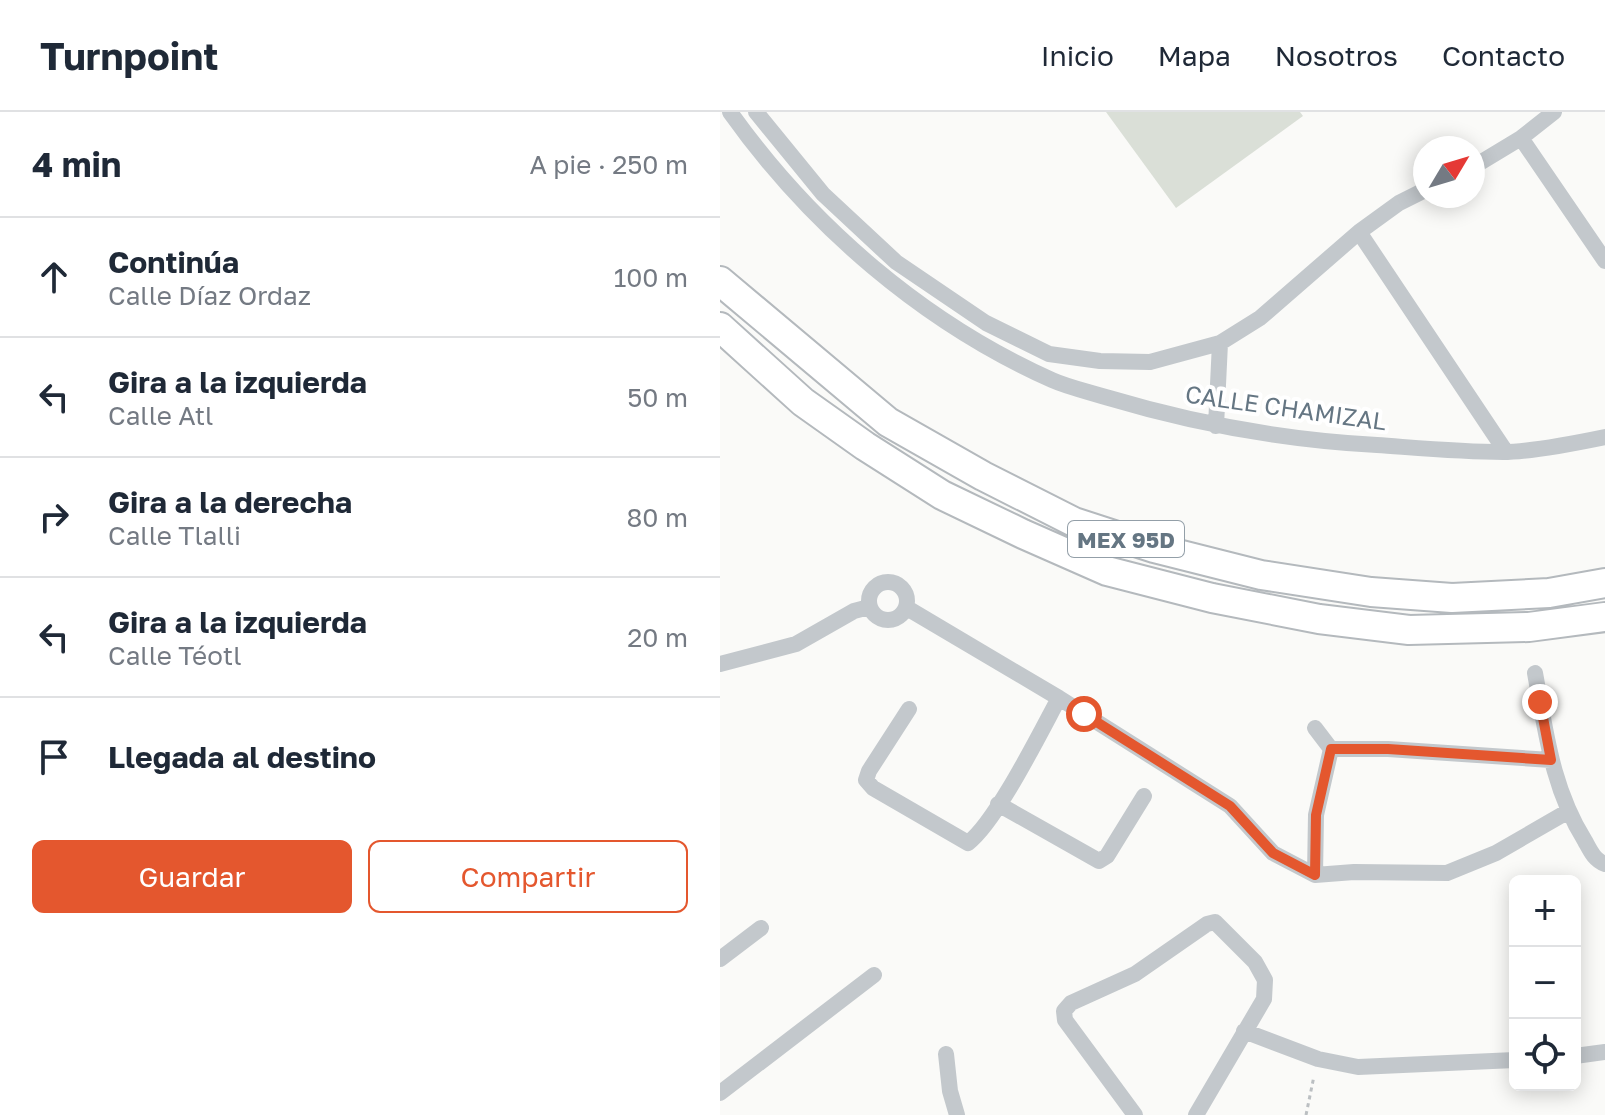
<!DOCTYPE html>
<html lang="es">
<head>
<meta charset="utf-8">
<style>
  :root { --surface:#fff; --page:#f6f6f7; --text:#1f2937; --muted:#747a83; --line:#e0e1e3; --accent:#e4572e }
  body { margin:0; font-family:"Golos Text",sans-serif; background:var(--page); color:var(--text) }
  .controls { position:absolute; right:24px; bottom:24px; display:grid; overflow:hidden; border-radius:12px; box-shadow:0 4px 20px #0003 }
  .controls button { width:72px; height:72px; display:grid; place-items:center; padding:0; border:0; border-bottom:2px solid var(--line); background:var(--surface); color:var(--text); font:40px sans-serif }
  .compass { position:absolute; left:693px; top:24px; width:72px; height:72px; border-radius:50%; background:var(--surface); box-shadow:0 4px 20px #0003; rotate:52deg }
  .stop { position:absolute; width:24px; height:24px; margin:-18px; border:6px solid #e4572e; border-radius:50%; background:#fff }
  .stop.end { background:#e4572e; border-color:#fff; box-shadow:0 2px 8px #0008 }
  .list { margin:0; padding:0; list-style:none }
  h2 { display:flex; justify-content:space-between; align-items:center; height:104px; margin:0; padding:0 32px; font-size:34px }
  h2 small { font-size:26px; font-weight:400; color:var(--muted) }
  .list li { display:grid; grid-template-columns:52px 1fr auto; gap:24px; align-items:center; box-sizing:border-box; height:120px; padding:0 32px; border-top:2px solid var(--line) }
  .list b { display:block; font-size:30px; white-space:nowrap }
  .list p { margin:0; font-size:26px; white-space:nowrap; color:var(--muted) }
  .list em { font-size:26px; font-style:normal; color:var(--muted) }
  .actions { display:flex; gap:16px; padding:24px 32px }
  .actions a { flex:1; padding:18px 0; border:2px solid var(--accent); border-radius:12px; text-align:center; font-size:28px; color:var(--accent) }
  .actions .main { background:var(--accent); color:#fff }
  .icon { flex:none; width:44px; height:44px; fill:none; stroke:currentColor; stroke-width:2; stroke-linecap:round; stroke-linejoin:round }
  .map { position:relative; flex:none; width:885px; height:1003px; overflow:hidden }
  header { display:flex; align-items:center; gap:48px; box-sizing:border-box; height:112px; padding:0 40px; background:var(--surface); border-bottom:2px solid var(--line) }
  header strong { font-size:38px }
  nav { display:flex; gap:44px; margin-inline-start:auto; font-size:28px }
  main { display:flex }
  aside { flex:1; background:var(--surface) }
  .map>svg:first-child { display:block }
</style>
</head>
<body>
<header>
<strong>Turnpoint</strong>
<nav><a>Inicio</a><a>Mapa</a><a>Nosotros</a><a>Contacto</a></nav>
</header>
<main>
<aside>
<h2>4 min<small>A pie · 250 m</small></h2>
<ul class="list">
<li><svg class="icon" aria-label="ahead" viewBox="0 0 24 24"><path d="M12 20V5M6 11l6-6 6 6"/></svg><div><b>Continúa</b><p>Calle Díaz Ordaz</p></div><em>100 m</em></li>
<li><svg class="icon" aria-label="left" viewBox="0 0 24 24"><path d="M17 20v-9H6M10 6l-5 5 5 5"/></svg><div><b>Gira a la izquierda</b><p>Calle Atl</p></div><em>50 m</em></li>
<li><svg class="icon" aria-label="right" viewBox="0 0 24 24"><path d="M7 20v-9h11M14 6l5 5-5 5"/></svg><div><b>Gira a la derecha</b><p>Calle Tlalli</p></div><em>80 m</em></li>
<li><svg class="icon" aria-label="left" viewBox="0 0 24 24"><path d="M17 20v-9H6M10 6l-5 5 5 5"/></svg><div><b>Gira a la izquierda</b><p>Calle Téotl</p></div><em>20 m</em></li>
<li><svg class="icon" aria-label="arrive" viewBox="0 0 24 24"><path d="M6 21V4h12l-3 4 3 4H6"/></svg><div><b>Llegada al destino</b></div></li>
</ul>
<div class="actions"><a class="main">Guardar</a><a>Compartir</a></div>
</aside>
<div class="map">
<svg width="885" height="1003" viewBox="0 0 885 1003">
  <rect width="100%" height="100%" fill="#fafaf8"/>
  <path fill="#dadfd7" d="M386,0H580L583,4L456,96Z"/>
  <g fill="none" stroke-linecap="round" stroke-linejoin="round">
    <defs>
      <path id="motorway" d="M0,169L168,310L263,364L354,410L434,436L541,463L651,480L732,486L829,481L885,471
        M0,215L83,290L145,334L222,383L303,422L387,459L492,486L599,507L689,518L809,515L885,505"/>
    </defs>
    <use href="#motorway" stroke="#b4b9bd" stroke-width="32"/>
    <path stroke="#bbbfc2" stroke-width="3" stroke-dasharray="4 4" stroke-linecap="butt" d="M586,1003L594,964"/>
    <path stroke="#c3c8cc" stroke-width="16" d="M10,0C91,114 204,211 332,268C350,276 370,280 389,286C476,312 566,328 657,333C699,336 741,340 783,340C812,340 856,331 885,325
      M36,0L103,82L176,150L266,211L329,242L380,249L430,250L500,231L540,206L639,120L679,91L705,78
      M801,26L885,149
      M753,55L801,26L834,0
      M639,120L786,340
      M496,314L500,231
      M149 489a19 19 0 1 1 38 0a19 19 0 1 1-38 0Z
      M187,496L339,586L510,694L553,741L595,763
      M0,552L76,532L134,499L149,495
      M815,561C826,621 832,676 865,729C870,738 874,748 885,752
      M189,597L149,659L146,668L153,676L248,731C276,710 320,621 339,586
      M595,616L611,637
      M611,637H668L831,648
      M278,692L379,749L387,744L424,684
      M595,763L634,760L727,761L776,741L847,700
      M595,763L596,703L611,637
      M0,847L41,816
      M524,919L598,947L638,955L795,948
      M226,942L230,979L237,1003
      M855,944L885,940
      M0,981L154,863
      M415,1003L345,908L344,899L351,891L415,862L487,812L495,810L535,850L545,868L544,887L476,1003"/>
    <use href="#motorway" stroke="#fff" stroke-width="28"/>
  </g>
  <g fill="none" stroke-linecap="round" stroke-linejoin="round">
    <path stroke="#e4572e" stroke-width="10" d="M364,602L510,694L553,741L595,763L596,703L611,637H668L831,648L820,590"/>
  </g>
  <g text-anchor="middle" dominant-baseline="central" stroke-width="8" stroke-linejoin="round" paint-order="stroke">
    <rect fill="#fff" stroke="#939fa8" stroke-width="2" x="348" y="409" width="116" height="36" rx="6"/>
    <g font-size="22" font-weight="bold" fill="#657683">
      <text x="406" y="427">MEX 95D</text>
    </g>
    <g font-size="24" fill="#657683" stroke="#fff">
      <text transform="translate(566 295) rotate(8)">CALLE CHAMIZAL</text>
    </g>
  </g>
</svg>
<div class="controls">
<button>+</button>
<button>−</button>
<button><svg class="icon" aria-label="locate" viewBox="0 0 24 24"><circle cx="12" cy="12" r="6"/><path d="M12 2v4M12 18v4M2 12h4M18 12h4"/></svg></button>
</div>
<svg class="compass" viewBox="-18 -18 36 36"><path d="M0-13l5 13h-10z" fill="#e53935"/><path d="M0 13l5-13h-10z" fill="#747a83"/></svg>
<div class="stop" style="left:364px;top:602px"></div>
<div class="stop end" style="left:820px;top:590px"></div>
</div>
</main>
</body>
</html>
